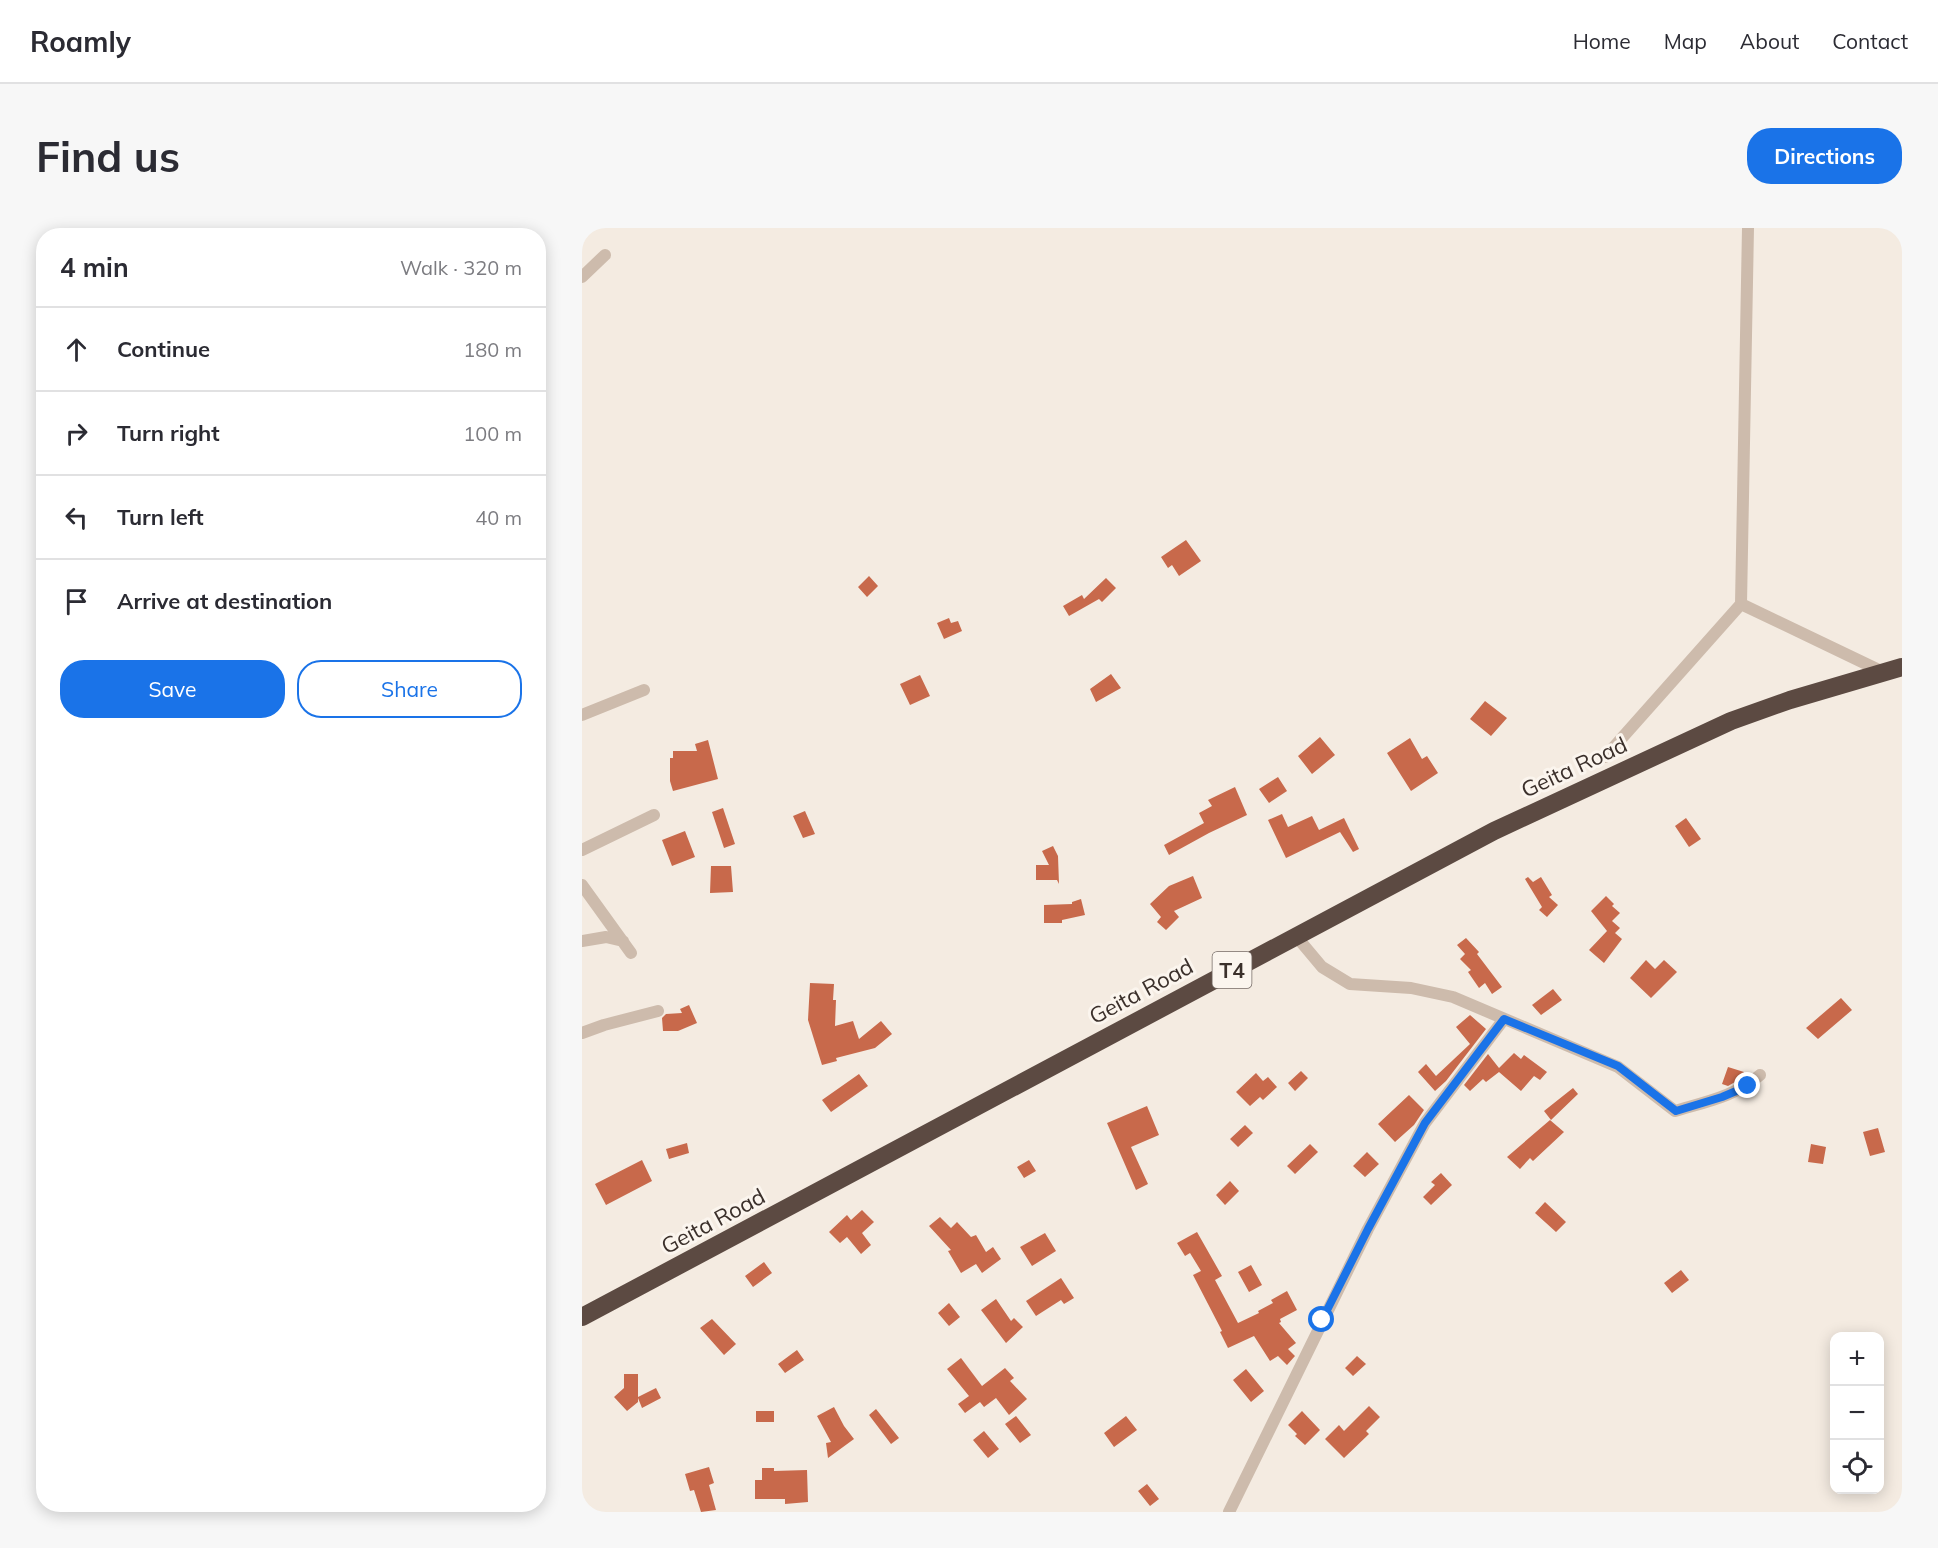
<!DOCTYPE html>
<html lang="en">
<head>
<meta charset="utf-8">
<style>
  :root { --surface:#fff; --page:#f7f7f7; --text:#2b2b33; --muted:#7c7c81; --line:#e1e1e2; --accent:#1a73e8 }
  body { margin:0; font-family:Mulish,sans-serif; background:var(--page); color:var(--text) }
  .controls { position:absolute; right:18px; bottom:18px; display:grid; overflow:hidden; border-radius:12px; box-shadow:0 3px 15px #0003 }
  .controls button { width:54px; height:54px; display:grid; place-items:center; padding:0; border:0; border-bottom:2px solid var(--line); background:var(--surface); color:var(--text); font:30px sans-serif }
  .stop { position:absolute; width:18px; height:18px; margin:-14px; border:4px solid #1a73e8; border-radius:50%; background:#fff }
  .stop.end { background:#1a73e8; border-color:#fff; box-shadow:0 2px 6px #0008 }
  .list { margin:0; padding:0; list-style:none }
  h2 { display:flex; justify-content:space-between; align-items:center; height:78px; margin:0; padding:0 24px; font-size:26px }
  h2 small { font-size:20px; font-weight:400; color:var(--muted) }
  .list li { display:grid; grid-template-columns:39px 1fr auto; gap:18px; align-items:center; box-sizing:border-box; height:84px; padding:0 24px; border-top:2px solid var(--line) }
  .list b { display:block; font-size:22px; white-space:nowrap }
  .list em { font-size:20px; font-style:normal; color:var(--muted) }
  .actions { display:flex; gap:12px; padding:18px 24px }
  .actions a { flex:1; padding:14px 0; border:2px solid var(--accent); border-radius:24px; text-align:center; font-size:21px; color:var(--accent) }
  .actions .main { background:var(--accent); color:#fff }
  .icon { flex:none; width:33px; height:33px; fill:none; stroke:currentColor; stroke-width:2; stroke-linecap:round; stroke-linejoin:round }
  .map { position:relative; flex:none; width:1320px; height:1284px; overflow:hidden; border-radius:24px }
  header { display:flex; align-items:center; gap:36px; box-sizing:border-box; height:84px; padding:0 30px; background:var(--surface); border-bottom:2px solid var(--line) }
  header strong { font-size:28px }
  nav { display:flex; gap:33px; margin-inline-start:auto; font-size:21px }
  .intro { display:flex; align-items:center; justify-content:space-between; box-sizing:border-box; height:144px; padding:0 36px }
  h1 { margin:0; font-size:42px }
  .button { padding:15px 27px; border-radius:24px; background:var(--accent); color:#fff; font-size:21px; font-weight:700 }
  main { display:flex; gap:36px; padding:0 36px }
  aside { flex:1; background:var(--surface); border-radius:24px; box-shadow:0 3px 15px #0003 }
  .map>svg:first-child { display:block }
</style>
</head>
<body>
<header>
<strong>Roamly</strong>
<nav><a>Home</a><a>Map</a><a>About</a><a>Contact</a></nav>
</header>
<div class="intro"><h1>Find us</h1><a class="button">Directions</a></div>
<main>
<aside>
<h2>4 min<small>Walk · 320 m</small></h2>
<ul class="list">
<li><svg class="icon" aria-label="ahead" viewBox="0 0 24 24"><path d="M12 20V5M6 11l6-6 6 6"/></svg><div><b>Continue</b></div><em>180 m</em></li>
<li><svg class="icon" aria-label="right" viewBox="0 0 24 24"><path d="M7 20v-9h11M14 6l5 5-5 5"/></svg><div><b>Turn right</b></div><em>100 m</em></li>
<li><svg class="icon" aria-label="left" viewBox="0 0 24 24"><path d="M17 20v-9H6M10 6l-5 5 5 5"/></svg><div><b>Turn left</b></div><em>40 m</em></li>
<li><svg class="icon" aria-label="arrive" viewBox="0 0 24 24"><path d="M6 21V4h12l-3 4 3 4H6"/></svg><div><b>Arrive at destination</b></div></li>
</ul>
<div class="actions"><a class="main">Save</a><a>Share</a></div>
</aside>
<div class="map">
<svg width="1320" height="1284" viewBox="0 0 1320 1284">
  <rect width="100%" height="100%" fill="#f4ebe1"/>
  <path fill="#c8694b" d="M604,312L619,333L597,348L590,337L586,340L579,329Z
    M287,348L296,358L285,369L276,359Z
    M524,350L534,360L520,374L517,371L487,388L481,378L500,367L502,371Z
    M367,390L369,395L376,393L380,403L362,411L355,395Z
    M529,446L539,460L514,474L508,461Z
    M338,447L348,468L328,477L318,456Z
    M903,473L925,490L909,508L888,491Z
    M738,509L753,527L730,546L716,528Z
    M828,510L840,531L845,528L856,545L829,563L805,525Z
    M126,512L136,551L91,563L88,553V530H91V523H115L113,516Z
    M696,549L705,563L687,575L677,561Z
    M653,559L665,587L627,605L587,627L582,617L622,595L617,585L630,578L626,572Z
    M141,580L153,616L142,620L130,584Z
    M223,583L233,606L221,610L211,588Z
    M700,586L706,599L730,588L737,602L762,590L777,621L771,624L758,604L704,630L686,592Z
    M1104,590L1119,611L1107,619L1093,598Z
    M103,603L113,629L90,638L80,612Z
    M471,618L476,628L477,656L475,652H454V637H467L460,623Z
    M129,638H149L151,664L128,665Z
    M611,648L620,670L592,683L597,689L584,702L575,694L579,689L568,676L587,658Z
    M946,649L951,654L959,649L970,667L967,669L976,677L965,689L957,682L960,679L943,651Z
    M1024,668L1032,676L1030,678L1038,685L1030,693L1038,700L1033,705L1040,711L1022,735L1007,722L1025,703L1009,683Z
    M499,671L503,687L480,692V695H462V677L490,676V674Z
    M884,710L897,724L895,726L920,759L910,766L903,755L897,760L886,744L889,742L878,731L883,726L875,717Z
    M1064,732L1073,741L1082,732L1095,744L1069,770L1048,750Z
    M228,755L252,756L251,772H254L253,798L271,793L277,811L299,793L310,806L293,820L254,830L255,833L240,837L226,792Z
    M971,761L980,772L959,787L950,777Z
    M1259,770L1270,782L1236,811L1224,800Z
    M107,777L115,795L96,803H81L80,790L84,786L100,785L98,781Z
    M888,787L904,801L864,853L853,863L836,844L844,836L854,848L888,816L874,799Z
    M932,825L939,831L942,827L965,844L958,852L952,848L939,863L917,844L904,854L901,851L888,863L882,857L906,826L917,840Z
    M1146,839L1162,844L1160,850L1146,858L1140,856Z
    M719,843L726,850L713,863L706,855Z
    M674,845L681,853L686,849L695,859L681,872L678,869L668,878L654,864Z
    M277,846L286,858L249,884L240,872Z
    M991,860L996,866L969,892L962,883Z
    M827,867L842,882L832,897L813,914L796,896Z
    M565,878L577,907L549,919L566,956L554,962L525,895Z
    M968,892L982,904L951,933L948,930L938,941L925,929Z
    M663,897L671,905L656,919L648,911Z
    M1296,900L1303,924L1288,928L1281,904Z
    M105,915L107,925L87,931L84,921Z
    M728,916L736,924L713,946L705,938Z
    M1229,916L1244,919L1241,936L1226,934Z
    M785,924L797,936L783,949L771,938Z
    M60,932L70,953L24,977L13,956Z
    M447,932L454,943L442,950L435,939Z
    M859,945L870,957L849,977L841,969L853,957L849,954Z
    M648,953L657,963L643,977L634,967Z
    M963,974L984,994L974,1004L953,985Z
    M280,982L292,994L280,1005L289,1017L279,1026L265,1009L258,1015L247,1004L265,987L269,992Z
    M358,989L369,1000L375,994L389,1009L394,1007L404,1024L411,1019L419,1031L400,1045L394,1036L379,1045L366,1023L369,1022L347,998Z
    M615,1004L640,1048L633,1052L656,1095L677,1085L676,1083L691,1075L689,1072L705,1063L715,1082L698,1091L699,1094L697,1095L714,1115L706,1121L713,1128L705,1137L696,1128L688,1133L672,1108L646,1120L638,1104L640,1103L611,1047L619,1043L608,1025L603,1028L595,1015Z
    M463,1005L474,1023L450,1038L438,1019Z
    M182,1034L190,1045L171,1059L163,1048Z
    M669,1037L680,1057L667,1064L656,1044Z
    M1099,1042L1107,1052L1090,1065L1082,1055Z
    M479,1050L492,1070L482,1076L479,1072L454,1088L444,1073Z
    M414,1071L429,1093L432,1090L441,1099L424,1115L399,1082Z
    M367,1075L378,1089L367,1098L356,1085Z
    M130,1091L154,1116L142,1127L118,1100Z
    M215,1122L222,1132L203,1145L196,1136Z
    M775,1128L784,1136L771,1148L763,1140Z
    M379,1130L400,1158L423,1140L432,1150L428,1153L445,1171L427,1187L414,1170L402,1179L398,1174L383,1185L376,1176L387,1168L365,1141Z
    M664,1141L682,1163L669,1174L651,1152Z
    M42,1146H56V1169L74,1160L79,1170L60,1180L56,1170V1174L45,1183L32,1169L42,1160Z
    M787,1178L798,1189L784,1203L787,1206L762,1230L743,1211L757,1197L762,1203Z
    M252,1179L262,1198L272,1211L246,1230L244,1215L249,1214L235,1188Z
    M294,1181L317,1210L309,1216L287,1187Z
    M174,1183H192V1194H174Z
    M720,1183L738,1202L723,1217L713,1208L715,1206L706,1197Z
    M434,1188L449,1207L438,1215L423,1196Z
    M544,1188L555,1202L532,1219L522,1205Z
    M402,1203L417,1221L406,1230L391,1212Z
    M127,1239L132,1255L127,1257L134,1282L119,1284L112,1262L108,1263L103,1246Z
    M180,1240H192V1243L225,1242L226,1274L203,1276V1271H173V1252H180Z
    M565,1256L577,1271L568,1278L556,1263Z"/>
  <g fill="none" stroke-linecap="round" stroke-linejoin="round">
    <path stroke="#cdbbac" stroke-width="12" d="M0,49L23,27
      M1159,376L1301,444
      M0,487L62,462
      M1023,529L1159,376L1166,0
      M0,622L72,587
      M0,657L49,725
      M714,708L740,739L768,756L829,760L871,769L1036,839L1093,883C1123,874 1154,868 1178,847
      M0,713L24,709L41,713
      M0,805L22,797L76,783
      M647,1284L786,1001L843,895L922,791"/>
    <path stroke="#5c4a42" stroke-width="18" d="M0,1089L912,603L1149,493L1208,472L1320,439"/>
  </g>
  <g fill="none" stroke-linecap="round" stroke-linejoin="round">
    <path stroke="#1a73e8" stroke-width="8" d="M740,1092L786,1001L843,895L922,791L1036,838L1094,883L1140,869L1166,858"/>
  </g>
  <g text-anchor="middle" dominant-baseline="central" stroke-width="6" stroke-linejoin="round" paint-order="stroke">
    <rect fill="#fbf5ee" stroke="#756b66" stroke-width="1.5" x="630.5" y="724" width="39" height="36" rx="4.5"/>
    <g font-size="21" font-weight="bold" fill="#3b302b">
      <text x="650" y="742">T4</text>
    </g>
    <g font-size="22" fill="#3b302b" stroke="#fbf5ee">
      <text transform="translate(992 539) rotate(-25)">Geita Road</text>
      <text transform="translate(559 763) rotate(-28)">Geita Road</text>
      <text transform="translate(131 993) rotate(-28)">Geita Road</text>
    </g>
  </g>
</svg>
<div class="controls">
<button>+</button>
<button>−</button>
<button><svg class="icon" aria-label="locate" viewBox="0 0 24 24"><circle cx="12" cy="12" r="6"/><path d="M12 2v4M12 18v4M2 12h4M18 12h4"/></svg></button>
</div>
<div class="stop" style="left:740px;top:1092px"></div>
<div class="stop end" style="left:1166px;top:858px"></div>
</div>
</main>
</body>
</html>
